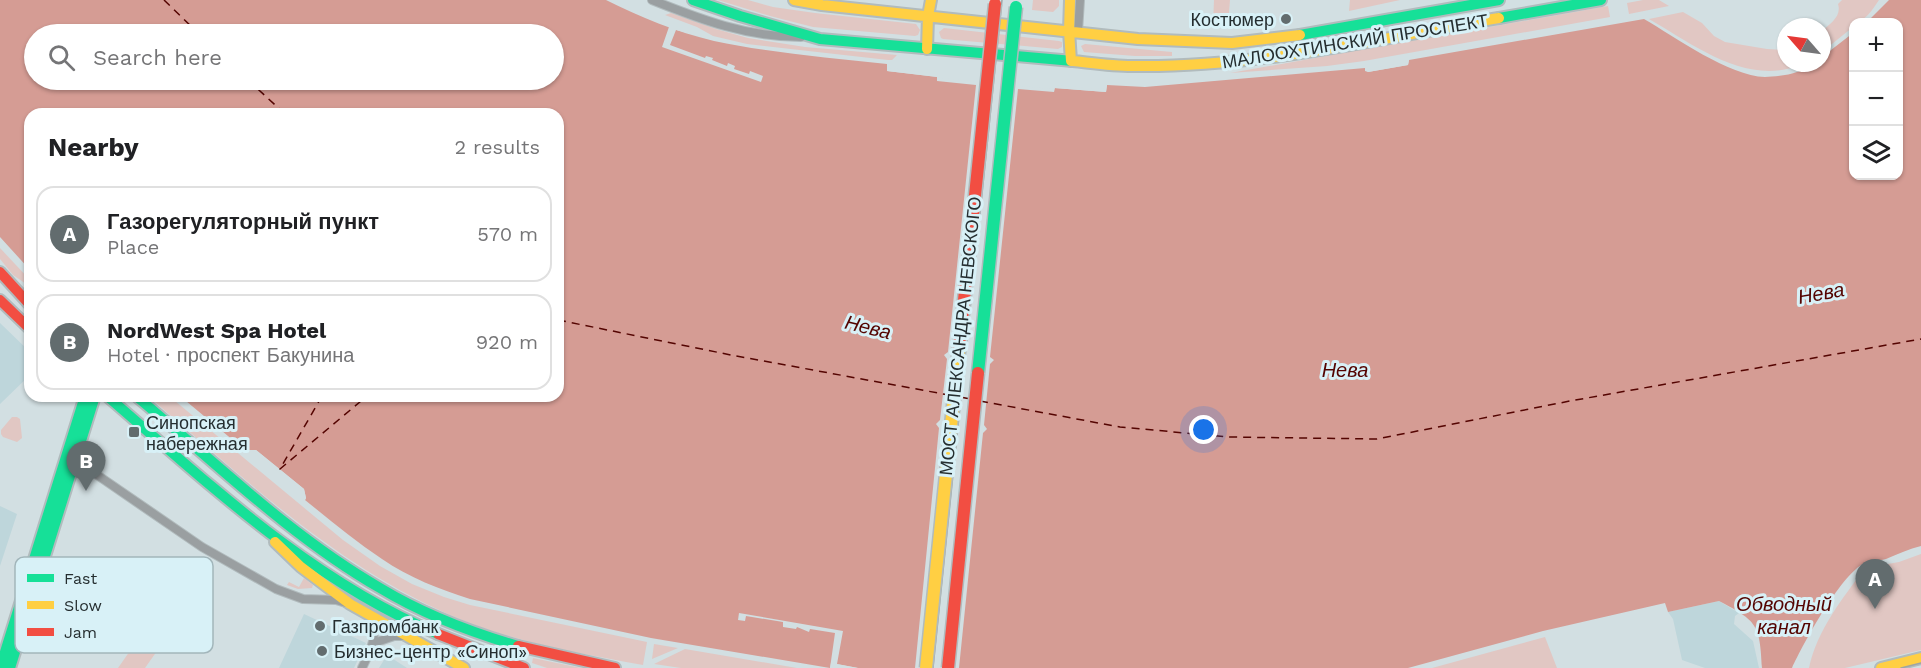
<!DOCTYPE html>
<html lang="en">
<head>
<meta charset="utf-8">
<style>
  :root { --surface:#fff; --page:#f6f6f6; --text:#202124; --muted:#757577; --line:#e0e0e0; --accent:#626c6e }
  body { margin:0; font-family:"Work Sans",sans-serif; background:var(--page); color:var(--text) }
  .controls { position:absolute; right:18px; top:18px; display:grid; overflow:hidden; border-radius:12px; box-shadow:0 2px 4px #0004 }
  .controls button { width:54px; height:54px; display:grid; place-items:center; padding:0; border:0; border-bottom:2px solid var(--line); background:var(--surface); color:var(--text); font:30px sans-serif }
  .compass { position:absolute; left:1777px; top:18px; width:54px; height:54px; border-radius:50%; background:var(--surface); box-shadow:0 2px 4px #0004; rotate:298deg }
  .you { position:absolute; left:1204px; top:430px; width:21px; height:21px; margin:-15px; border:4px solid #fff; border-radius:50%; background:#1a73e8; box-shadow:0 0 0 9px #1a73e833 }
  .badge { display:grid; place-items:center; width:39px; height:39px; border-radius:50%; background:var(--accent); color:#fff; font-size:20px; font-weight:700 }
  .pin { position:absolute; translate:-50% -50px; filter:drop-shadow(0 2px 3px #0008) }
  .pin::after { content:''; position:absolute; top:32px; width:21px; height:18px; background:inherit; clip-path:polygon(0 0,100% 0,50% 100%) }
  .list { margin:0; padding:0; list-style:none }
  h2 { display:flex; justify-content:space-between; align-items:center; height:78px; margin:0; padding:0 24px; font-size:26px }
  h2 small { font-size:20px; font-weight:400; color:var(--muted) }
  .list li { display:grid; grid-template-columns:39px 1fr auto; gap:18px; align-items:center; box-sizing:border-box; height:96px; margin:0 12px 12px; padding:0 12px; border:2px solid var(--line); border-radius:18px }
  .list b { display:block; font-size:22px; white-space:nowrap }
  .list p { margin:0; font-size:20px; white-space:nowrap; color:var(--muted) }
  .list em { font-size:20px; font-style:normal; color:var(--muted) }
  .icon { flex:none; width:33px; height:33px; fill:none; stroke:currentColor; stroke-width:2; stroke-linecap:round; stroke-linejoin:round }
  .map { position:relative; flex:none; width:1921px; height:668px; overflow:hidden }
  .search { position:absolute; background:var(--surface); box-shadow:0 2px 4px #0004; left:24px; top:24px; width:540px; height:66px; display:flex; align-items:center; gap:15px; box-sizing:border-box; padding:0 21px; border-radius:33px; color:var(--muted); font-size:22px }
  .panel { position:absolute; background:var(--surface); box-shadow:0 2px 4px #0004; left:24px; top:108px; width:540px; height:294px; border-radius:18px }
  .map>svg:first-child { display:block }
</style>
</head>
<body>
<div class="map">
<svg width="1921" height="668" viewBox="0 0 1921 668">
  <rect width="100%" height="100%" fill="#d2dfe2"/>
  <path fill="#bed6db" d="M0,323L30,352V375L0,404Z
    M0,506L17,514L0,566Z
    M1719,601L1739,613L1735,616L1734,624L1753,641L1759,668H1705L1682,660L1673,619L1668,612Z
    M304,614L366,643L354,668H279Z
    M387,655L407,668H379Z"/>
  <path fill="#e1c7c3" d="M718,0H748L773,7L815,13L916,24L920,30L918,35L915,36L813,27L770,16Z
    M1033,0H1059V6L1053,12L1032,10Z
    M1214,0H1230L1228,25L1213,24Z
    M1350,0H1400L1349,11Z
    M1643,0H1659L1669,6L1629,14L1627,3Z
    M1842,0H1879C1873,9 1865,22 1854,22L1853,27L1822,52V31C1830,24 1842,16 1838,4Z
    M1608,6L1610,17L1364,61L1327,66L1230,73Z
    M1683,12L1702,23L1714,36L1725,42L1767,49L1786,50V63H1804C1750,89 1694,45 1649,19Z
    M671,13L716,29L748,38L805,47L897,55L892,60H888L747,44L713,36L697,27L665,15Z
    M944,28L1059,41L1062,42V47L1058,49L943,39L941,38L939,32Z
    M1085,44L1172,52V56H1135L1084,52L1081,46Z
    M0,248L30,280L29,286L13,275L0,259Z
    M148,396H169L343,540L380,566L412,584L444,597L470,605L647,642L643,665C582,654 520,643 462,620C340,570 247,481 148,396Z
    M12,417H17L20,419L22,438L17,442L3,437L1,434V430Z
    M1921,554V650L1845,668H1809C1817,630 1843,598 1865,568L1899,562Z
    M304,578L313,585L312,588L298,589L287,585L289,582L299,587Z
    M1545,637L1557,668H1432Z
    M139,638L157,651L145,668H118Z
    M654,644L678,648L652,659Z
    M685,649L797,668H681L654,664Z
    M533,658L581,668H547L532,663Z"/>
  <path fill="#d59c94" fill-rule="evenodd" d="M0,0H606C640,17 676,32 714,41C771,53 830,58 887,64V71L938,77L937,80L1054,91V88L1106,92L1107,85L1145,87L1365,68L1368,72L1408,65L1409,60L1644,19C1675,37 1729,76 1765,77C1774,77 1789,75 1797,72C1809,68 1807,63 1822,63V57L1853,33L1854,176H1898V22H1867L1889,0H1921V546C1909,549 1898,554 1886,559C1880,561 1873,560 1867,562C1843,570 1803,644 1792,668H1762C1760,624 1757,621 1719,601L1668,612L1665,603L1543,631L1408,668H858L831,663L830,668L651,638L470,599C440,589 409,578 382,559C355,541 330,520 305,500L306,498L304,489L256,450L246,451L180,396H558V114H30V270L0,237ZM34,34H554V80H34Z"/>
  <path fill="#d2dfe2" d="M670,24L689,30L688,33L676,30L670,45L705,58L706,56L713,58L712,60L727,66L728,63L735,66L734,69L749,74L750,71L763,76L761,82L662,47Z
    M1406,60H1409L1408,65L1368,72L1365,71V68L1368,67V69L1406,62Z
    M887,64H890V68L938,74L941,78L1051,89L1054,85L1103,89L1104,85H1107L1106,92L1055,88L1054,92L1018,89L990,357L994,360L990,364L984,425L987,429L983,433L959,668H915L939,428L936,424L940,420L947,359L944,355L948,352L976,85L937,81V77L887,71Z
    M247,450H256L304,489L306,498L305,500L302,498V491L255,453H248L246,451Z
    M739,613L843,631L837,664L858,668H830L835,633L810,629L809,632L797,627L796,629L783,627V622L746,616L745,621L738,620Z"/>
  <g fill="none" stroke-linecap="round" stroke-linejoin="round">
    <path stroke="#540401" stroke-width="1.5" stroke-dasharray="8 6" stroke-linecap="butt" d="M164,0L199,34
      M248,80L285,114
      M558,320L731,355L949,395
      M322,396L280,469L367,396
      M960,397L970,399
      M980,401L1120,427L1229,437L1377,439L1570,401L1921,339"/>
    <defs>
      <path id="street" d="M652,0C702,20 747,37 801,37
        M1078,32L1080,0
        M70,461L87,468L202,547L276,589L303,599L336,600L346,603
        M374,643L394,636H404
        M362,668C372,647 377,639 372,616"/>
      <path id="fast" d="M693,0L740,16L820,39L1073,61
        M1499,18L1601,0
        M1300,35L1499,0
        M107,396C210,485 312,581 438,634
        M136,396C215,462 290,536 380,588C423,614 470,632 518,646
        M0,668L85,396
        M10,668L95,396"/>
      <path id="slow" d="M794,0L822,5L1138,39L1232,43L1300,35
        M1070,0L1069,31L1071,61
        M927,49L928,16L931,0
        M1073,61C1092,63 1112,66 1132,66C1255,68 1378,39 1499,18
        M275,542L301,567L350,604L464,668
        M1881,668L1921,658"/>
      <path id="jam" d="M0,272L30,305
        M0,300L30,329
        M438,634L524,668
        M518,646L615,668"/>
    </defs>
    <use href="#street" stroke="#b1bbbd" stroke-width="10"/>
    <use href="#fast" stroke="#b1bbbd" stroke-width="14"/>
    <use href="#slow" stroke="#b1bbbd" stroke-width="14"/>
    <use href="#jam" stroke="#b1bbbd" stroke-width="14"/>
    <use href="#street" stroke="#9a9fa1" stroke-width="8"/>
    <use href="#fast" stroke="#16e098" stroke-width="10"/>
    <use href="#slow" stroke="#ffcf43" stroke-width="10"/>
    <use href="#jam" stroke="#f24e42" stroke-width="10"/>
    <path stroke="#9ea5a6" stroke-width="1.5" d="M933,668L1002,0
      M1901,668L1921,663"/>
    <defs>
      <path id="fast-bridge" d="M978,373L1016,7"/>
      <path id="slow-bridge" d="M926,668L959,348"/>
      <path id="jam-bridge" d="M959,348L995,4
        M948,668L978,373"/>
    </defs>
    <use href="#fast-bridge" stroke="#b1bbbd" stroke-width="15" stroke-linecap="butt"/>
    <use href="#slow-bridge" stroke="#b1bbbd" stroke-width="15" stroke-linecap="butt"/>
    <use href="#jam-bridge" stroke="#b1bbbd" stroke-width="15" stroke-linecap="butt"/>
    <use href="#fast-bridge" stroke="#16e098" stroke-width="12"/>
    <use href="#slow-bridge" stroke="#ffcf43" stroke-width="12"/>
    <use href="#jam-bridge" stroke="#f24e42" stroke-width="12"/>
  </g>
  <g fill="#626c6e" stroke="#d8f1f7" stroke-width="2">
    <circle cx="1286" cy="19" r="6"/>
    <rect x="128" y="426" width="12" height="12" rx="3"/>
    <circle cx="320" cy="626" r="6"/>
    <circle cx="322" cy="651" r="6"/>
  </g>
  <g text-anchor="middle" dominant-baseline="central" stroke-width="6" stroke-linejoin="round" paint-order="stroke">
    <g font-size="18" fill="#252e30" stroke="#d8f1f7" text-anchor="start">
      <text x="1274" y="19" text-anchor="end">Костюмер</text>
      <text x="146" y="422">Синопская<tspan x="146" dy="21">набережная</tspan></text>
      <text x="332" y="626">Газпромбанк</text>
      <text x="334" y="651">Бизнес-центр «Синоп»</text>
    </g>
    <g font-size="18" fill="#252e30" stroke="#d8f1f7">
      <text transform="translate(1355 41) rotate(-9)">МАЛООХТИНСКИЙ ПРОСПЕКТ</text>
      <text transform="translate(960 336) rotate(-84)">МОСТ АЛЕКСАНДРА НЕВСКОГО</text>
    </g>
    <g font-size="20" font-style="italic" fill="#540401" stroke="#d8f1f7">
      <text transform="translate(1821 293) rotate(-10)">Нева</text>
      <text transform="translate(868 327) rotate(14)">Нева</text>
      <text x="1345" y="370">Нева</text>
      <text x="1784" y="604">Обводный<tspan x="1784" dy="23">канал</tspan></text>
    </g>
  </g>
  <rect x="15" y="557" width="198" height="96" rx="9" fill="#d8f1f7" stroke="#a2b6bb" stroke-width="1.5"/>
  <rect x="27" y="574" width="27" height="8" fill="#16e098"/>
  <rect x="27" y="601" width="27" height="8" fill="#ffcf43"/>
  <rect x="27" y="628" width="27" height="8" fill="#f24e42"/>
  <g font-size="16" fill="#252e30">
    <text x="64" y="584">Fast</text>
    <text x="64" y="611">Slow</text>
    <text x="64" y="638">Jam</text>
  </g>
</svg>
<div class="controls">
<button>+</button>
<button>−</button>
<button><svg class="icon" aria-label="layers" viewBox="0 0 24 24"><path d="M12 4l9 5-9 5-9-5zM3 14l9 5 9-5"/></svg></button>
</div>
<svg class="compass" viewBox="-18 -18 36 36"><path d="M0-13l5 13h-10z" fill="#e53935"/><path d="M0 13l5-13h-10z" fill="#757577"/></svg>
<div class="you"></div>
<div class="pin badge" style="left:1875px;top:609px">A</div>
<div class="pin badge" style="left:86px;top:491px">B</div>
<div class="search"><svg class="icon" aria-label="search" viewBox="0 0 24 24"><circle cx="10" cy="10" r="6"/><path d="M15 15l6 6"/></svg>Search here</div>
<section class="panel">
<h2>Nearby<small>2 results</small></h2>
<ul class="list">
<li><span class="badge">A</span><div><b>Газорегуляторный пункт</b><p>Place</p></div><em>570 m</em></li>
<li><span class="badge">B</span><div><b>NordWest Spa Hotel</b><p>Hotel · проспект Бакунина</p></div><em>920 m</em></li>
</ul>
</section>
</div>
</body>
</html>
